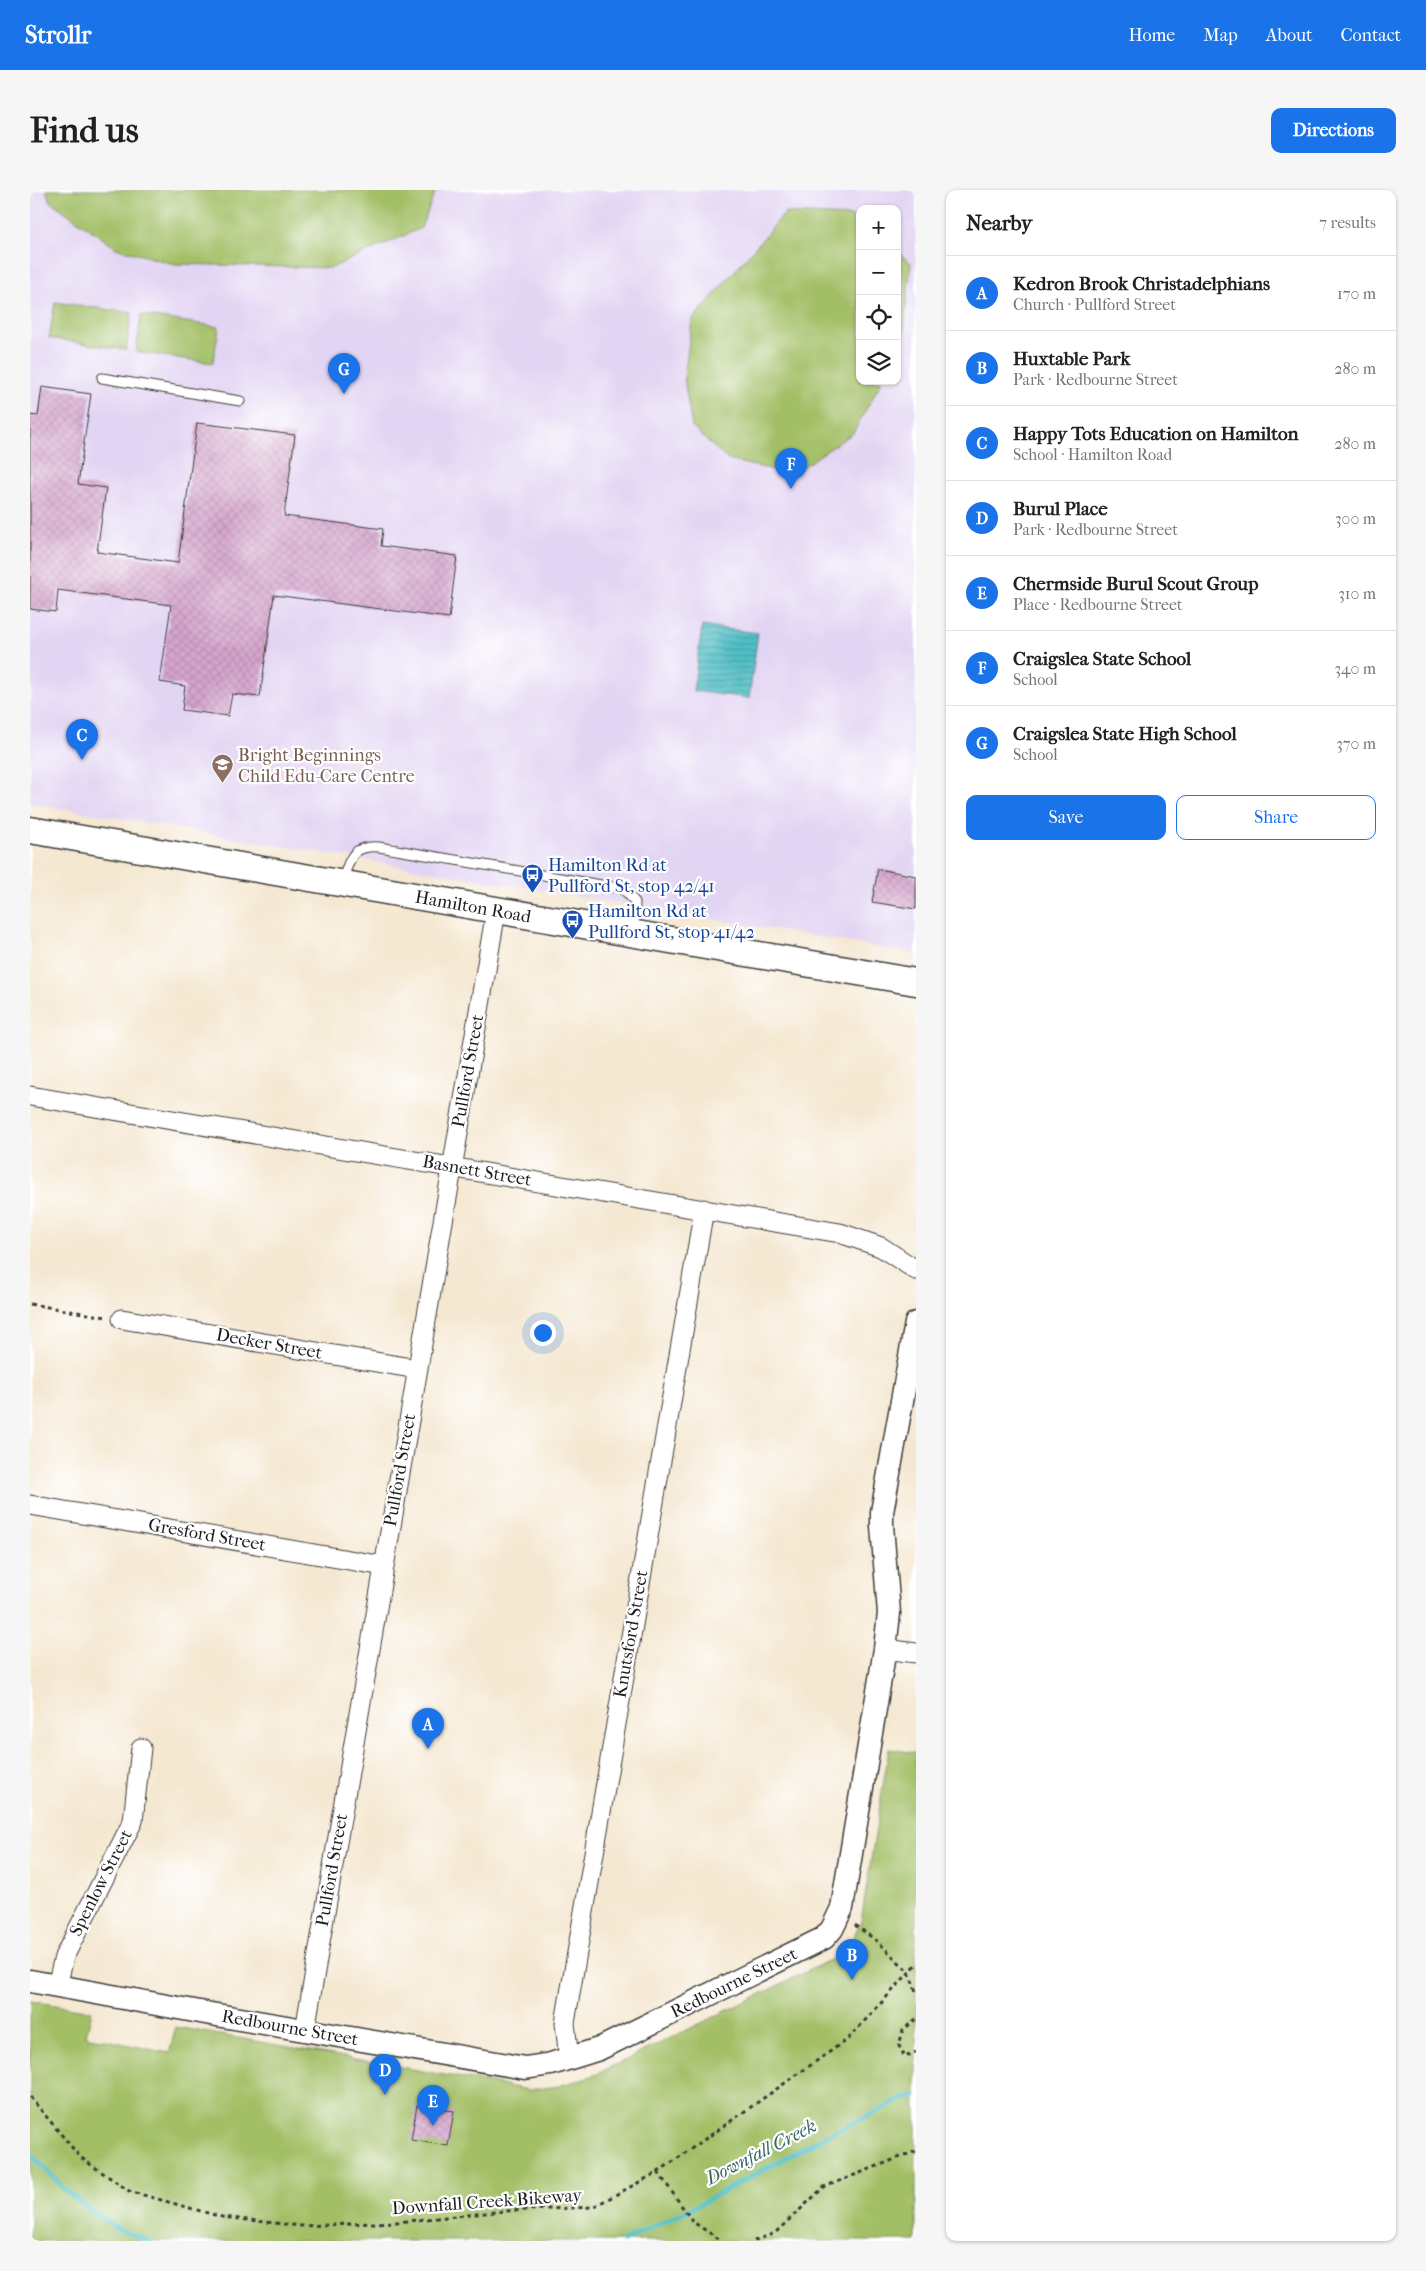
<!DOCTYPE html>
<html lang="en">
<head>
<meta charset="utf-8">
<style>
  :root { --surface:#fff; --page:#f6f6f6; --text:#202124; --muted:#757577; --line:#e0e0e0; --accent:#1a73e8 }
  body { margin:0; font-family:"IM FELL French Canon",serif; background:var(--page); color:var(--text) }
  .controls { position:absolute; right:15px; top:15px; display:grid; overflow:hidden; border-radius:10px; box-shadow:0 1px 4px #0004 }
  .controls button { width:45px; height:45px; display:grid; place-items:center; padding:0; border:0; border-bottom:1px solid var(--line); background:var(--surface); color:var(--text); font:25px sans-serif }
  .you { position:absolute; left:512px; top:1142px; width:18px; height:18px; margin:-12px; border:4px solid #fff; border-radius:50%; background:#1a73e8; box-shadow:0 0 0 8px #1a73e833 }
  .badge { display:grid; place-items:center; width:32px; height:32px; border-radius:50%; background:var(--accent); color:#fff; font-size:16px; font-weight:700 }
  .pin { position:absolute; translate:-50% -41px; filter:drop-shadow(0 1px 2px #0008) }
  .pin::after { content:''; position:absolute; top:26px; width:18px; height:15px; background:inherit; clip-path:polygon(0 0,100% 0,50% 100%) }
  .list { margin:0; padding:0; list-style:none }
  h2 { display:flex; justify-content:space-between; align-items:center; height:65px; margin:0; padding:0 20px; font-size:21px }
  h2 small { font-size:16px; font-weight:400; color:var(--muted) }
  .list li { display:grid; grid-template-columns:32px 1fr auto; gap:15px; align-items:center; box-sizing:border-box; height:75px; padding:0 20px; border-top:1px solid var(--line) }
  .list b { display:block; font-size:19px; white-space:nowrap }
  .list p { margin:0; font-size:16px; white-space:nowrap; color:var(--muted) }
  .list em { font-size:16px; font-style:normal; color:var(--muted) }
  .actions { display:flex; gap:10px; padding:15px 20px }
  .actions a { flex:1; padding:11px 0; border:1px solid var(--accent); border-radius:10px; text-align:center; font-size:18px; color:var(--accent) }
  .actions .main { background:var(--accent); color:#fff }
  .icon { flex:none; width:28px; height:28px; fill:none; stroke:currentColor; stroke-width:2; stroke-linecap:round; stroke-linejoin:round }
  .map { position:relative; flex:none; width:886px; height:2051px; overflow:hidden; border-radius:10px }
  header { display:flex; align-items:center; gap:30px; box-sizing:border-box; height:70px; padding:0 25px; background:var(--accent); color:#fff }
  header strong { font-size:24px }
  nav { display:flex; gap:28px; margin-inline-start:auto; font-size:18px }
  .intro { display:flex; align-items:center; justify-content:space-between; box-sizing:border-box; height:120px; padding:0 30px }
  h1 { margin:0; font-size:35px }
  .button { padding:12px 22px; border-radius:10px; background:var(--accent); color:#fff; font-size:18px; font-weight:700 }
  main { display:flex; gap:30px; padding:0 30px }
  aside { flex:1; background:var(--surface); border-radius:10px; box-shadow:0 1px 4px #0004 }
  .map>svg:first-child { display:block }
</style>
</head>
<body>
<header>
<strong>Strollr</strong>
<nav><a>Home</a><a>Map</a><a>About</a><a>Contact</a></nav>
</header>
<div class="intro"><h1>Find us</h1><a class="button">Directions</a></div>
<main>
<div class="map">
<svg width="886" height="2051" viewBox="0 0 886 2051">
  <defs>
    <pattern id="water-rules" width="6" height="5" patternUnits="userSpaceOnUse" patternTransform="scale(1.25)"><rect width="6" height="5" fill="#51bfc6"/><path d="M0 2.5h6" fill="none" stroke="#429aa0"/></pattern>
    <pattern id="building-cross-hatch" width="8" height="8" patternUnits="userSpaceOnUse" patternTransform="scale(1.25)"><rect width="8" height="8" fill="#d6a5ce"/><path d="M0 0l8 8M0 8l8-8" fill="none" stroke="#b78db0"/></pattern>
  </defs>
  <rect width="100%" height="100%" fill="#fff"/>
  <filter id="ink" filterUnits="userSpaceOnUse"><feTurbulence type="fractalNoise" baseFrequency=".02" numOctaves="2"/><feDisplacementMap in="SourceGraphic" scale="10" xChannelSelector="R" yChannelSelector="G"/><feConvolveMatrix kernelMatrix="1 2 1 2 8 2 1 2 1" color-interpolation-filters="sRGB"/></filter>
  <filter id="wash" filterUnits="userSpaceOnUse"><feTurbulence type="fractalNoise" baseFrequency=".0096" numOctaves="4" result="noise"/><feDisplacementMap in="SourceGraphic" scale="20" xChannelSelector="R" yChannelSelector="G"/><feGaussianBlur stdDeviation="1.12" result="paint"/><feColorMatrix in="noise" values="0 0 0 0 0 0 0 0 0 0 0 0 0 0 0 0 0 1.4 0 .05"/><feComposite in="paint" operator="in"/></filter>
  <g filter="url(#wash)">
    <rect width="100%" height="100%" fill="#f5e8d2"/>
    <path fill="#e2d4f3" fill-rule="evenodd" d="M0,0H886V764L0,613V514L3,494L0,493ZM830,19H867V191H830Z"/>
    <path fill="#a3bf66" stroke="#606e41" d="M16,0H406L391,38L301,78L144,74L86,58L20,11Z
      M755,23L821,26L830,33V191H852L823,243L762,284L698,270L662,237L654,188L662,130Z
      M867,62L881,73L872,156L867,165Z
      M25,112L102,123L96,160L19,148Z
      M111,125L189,137L183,173L106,162Z
      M859,1559L886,1563V2051H0V1811L62,1821L56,1846L139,1863L146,1837L499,1900L529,1896L567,1884L802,1769L820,1754L831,1731Z"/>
    <path fill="url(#water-rules)" stroke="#366e71" d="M672,436L728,443L719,508L663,501Z"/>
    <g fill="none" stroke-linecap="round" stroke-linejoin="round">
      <path stroke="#51bfc6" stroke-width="5" d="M0,1963L39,2004L87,2039L119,2051
        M593,2051L668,2015L798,1945L873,1909L886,1906"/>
    </g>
    <g id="blocks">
      <path fill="url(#building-cross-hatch)" d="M12,197L61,204L48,294L76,298L67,362L148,373L167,233L265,245L254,326L353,339L351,356L427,366L419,428L244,405L230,507L202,504L198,526L152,520L155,496L130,492L141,415L28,400L26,422L0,419V225L8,226Z
        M848,679L886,686V719L842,712Z
        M387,1915L424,1921L418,1956L381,1950Z"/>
    </g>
  </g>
  <g filter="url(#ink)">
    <use href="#blocks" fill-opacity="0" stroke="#3d3b37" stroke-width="1"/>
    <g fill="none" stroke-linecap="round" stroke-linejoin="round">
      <defs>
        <path id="service" d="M72,188L210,211
          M312,692C320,669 321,655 349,657L589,698L596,702L605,712L604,740"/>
        <path id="minor" d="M0,906L810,1043L851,1057L886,1080
          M92,1129L387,1179
          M0,1315L354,1376
          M855,1459L886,1463
          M27,1796L34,1767L103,1631L111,1558
          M275,1840L466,721
          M539,1869L535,1833L674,1019"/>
        <path id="tertiary" d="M0,1791L181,1824L495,1878L521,1874L569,1859L794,1748L802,1739L812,1718L855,1459L859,1423L852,1336V1322L886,1133"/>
        <path id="secondary" d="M0,640L886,792"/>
      </defs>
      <use href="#service" stroke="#3d3b37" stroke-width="11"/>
      <use href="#minor" stroke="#3d3b37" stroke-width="21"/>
      <use href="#tertiary" stroke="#3d3b37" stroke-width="25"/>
      <use href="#secondary" stroke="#3d3b37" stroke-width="29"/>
      <path stroke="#3d3b37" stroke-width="3" stroke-dasharray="4 4" stroke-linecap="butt" d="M0,1114L76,1127
        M825,1735L847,1751L879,1782L886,1802
        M886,1829L873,1840L869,1856L875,1867L886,1862
        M0,1907L50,1967L99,2001L192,2027L271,2036L367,2032L475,2021L563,2017L628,1982L818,1849L886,1775
        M628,1982L663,2032L692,2051
        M724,2051L745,2043L794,1997L886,1961"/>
      <use href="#service" stroke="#fff" stroke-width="9"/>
      <use href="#minor" stroke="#fff" stroke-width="19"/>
      <use href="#tertiary" stroke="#fff" stroke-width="22"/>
      <use href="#secondary" stroke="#fff" stroke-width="26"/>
    </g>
  </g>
  <defs>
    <symbol id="school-pin" viewBox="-11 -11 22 30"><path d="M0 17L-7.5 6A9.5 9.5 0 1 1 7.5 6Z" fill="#8d6e63" stroke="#fff"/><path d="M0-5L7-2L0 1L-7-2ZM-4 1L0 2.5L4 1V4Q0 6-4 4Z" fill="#fff"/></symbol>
    <symbol id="bus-pin" viewBox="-11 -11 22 30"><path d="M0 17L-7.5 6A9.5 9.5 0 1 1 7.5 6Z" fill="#1a4fb4" stroke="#fff"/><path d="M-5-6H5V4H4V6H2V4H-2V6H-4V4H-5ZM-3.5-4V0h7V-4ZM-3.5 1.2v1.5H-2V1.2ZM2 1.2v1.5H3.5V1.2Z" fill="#fff"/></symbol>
  </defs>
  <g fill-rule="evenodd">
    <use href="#school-pin" x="180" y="562" width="25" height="34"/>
    <use href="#bus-pin" x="490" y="672" width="25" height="34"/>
    <use href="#bus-pin" x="530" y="718" width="25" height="34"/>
  </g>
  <g text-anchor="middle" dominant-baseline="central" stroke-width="4.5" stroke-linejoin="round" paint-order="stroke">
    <g font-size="18" fill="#785e54" stroke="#fff" text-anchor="start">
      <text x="208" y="565">Bright Beginnings<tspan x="208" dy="21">Child Edu-Care Centre</tspan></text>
    </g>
    <g font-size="18" fill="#164399" stroke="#fff" text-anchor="start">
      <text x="518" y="675">Hamilton Rd at<tspan x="518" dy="21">Pullford St, stop 42/41</tspan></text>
      <text x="558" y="721">Hamilton Rd at<tspan x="558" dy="21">Pullford St, stop 41/42</tspan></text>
    </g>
    <g font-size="18" fill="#1c1c1c" stroke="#fff">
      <text transform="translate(443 717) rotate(10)">Hamilton Road</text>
      <text transform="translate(438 881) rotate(-80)">Pullford Street</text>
      <text transform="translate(447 981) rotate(10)">Basnett Street</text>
      <text transform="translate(239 1154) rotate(10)">Decker Street</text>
      <text transform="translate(370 1280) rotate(-80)">Pullford Street</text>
      <text transform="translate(177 1345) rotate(10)">Gresford Street</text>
      <text transform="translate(601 1444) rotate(-80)">Knutsford Street</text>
      <text transform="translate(302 1680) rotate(-80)">Pullford Street</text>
      <text transform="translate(71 1693) rotate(-63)">Spenlow Street</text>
      <text transform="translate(704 1793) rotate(-26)">Redbourne Street</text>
      <text transform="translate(260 1838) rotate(10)">Redbourne Street</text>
      <text transform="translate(457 2012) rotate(-4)">Downfall Creek Bikeway</text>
    </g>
    <g font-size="19" font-style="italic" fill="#346568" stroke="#fff">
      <text transform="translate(731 1962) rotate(-27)">Downfall Creek</text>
    </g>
  </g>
</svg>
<div class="controls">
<button>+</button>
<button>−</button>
<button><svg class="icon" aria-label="locate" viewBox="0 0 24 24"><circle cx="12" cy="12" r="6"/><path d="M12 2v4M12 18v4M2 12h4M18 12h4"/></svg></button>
<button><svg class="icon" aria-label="layers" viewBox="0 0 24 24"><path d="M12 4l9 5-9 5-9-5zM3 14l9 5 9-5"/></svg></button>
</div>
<div class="you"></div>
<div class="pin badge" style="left:398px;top:1559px">A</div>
<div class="pin badge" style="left:822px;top:1790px">B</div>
<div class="pin badge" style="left:52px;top:570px">C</div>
<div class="pin badge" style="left:355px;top:1905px">D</div>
<div class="pin badge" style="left:403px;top:1936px">E</div>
<div class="pin badge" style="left:761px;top:299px">F</div>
<div class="pin badge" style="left:314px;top:204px">G</div>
</div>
<aside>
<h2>Nearby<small>7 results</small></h2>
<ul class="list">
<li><span class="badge">A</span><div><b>Kedron Brook Christadelphians</b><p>Church · Pullford Street</p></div><em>170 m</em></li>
<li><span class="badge">B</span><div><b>Huxtable Park</b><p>Park · Redbourne Street</p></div><em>280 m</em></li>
<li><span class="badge">C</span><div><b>Happy Tots Education on Hamilton</b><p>School · Hamilton Road</p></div><em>280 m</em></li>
<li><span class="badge">D</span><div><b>Burul Place</b><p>Park · Redbourne Street</p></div><em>300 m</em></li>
<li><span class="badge">E</span><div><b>Chermside Burul Scout Group</b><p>Place · Redbourne Street</p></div><em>310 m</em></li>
<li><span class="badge">F</span><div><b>Craigslea State School</b><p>School</p></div><em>340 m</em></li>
<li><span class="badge">G</span><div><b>Craigslea State High School</b><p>School</p></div><em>370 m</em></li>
</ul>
<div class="actions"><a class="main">Save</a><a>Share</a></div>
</aside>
</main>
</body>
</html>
